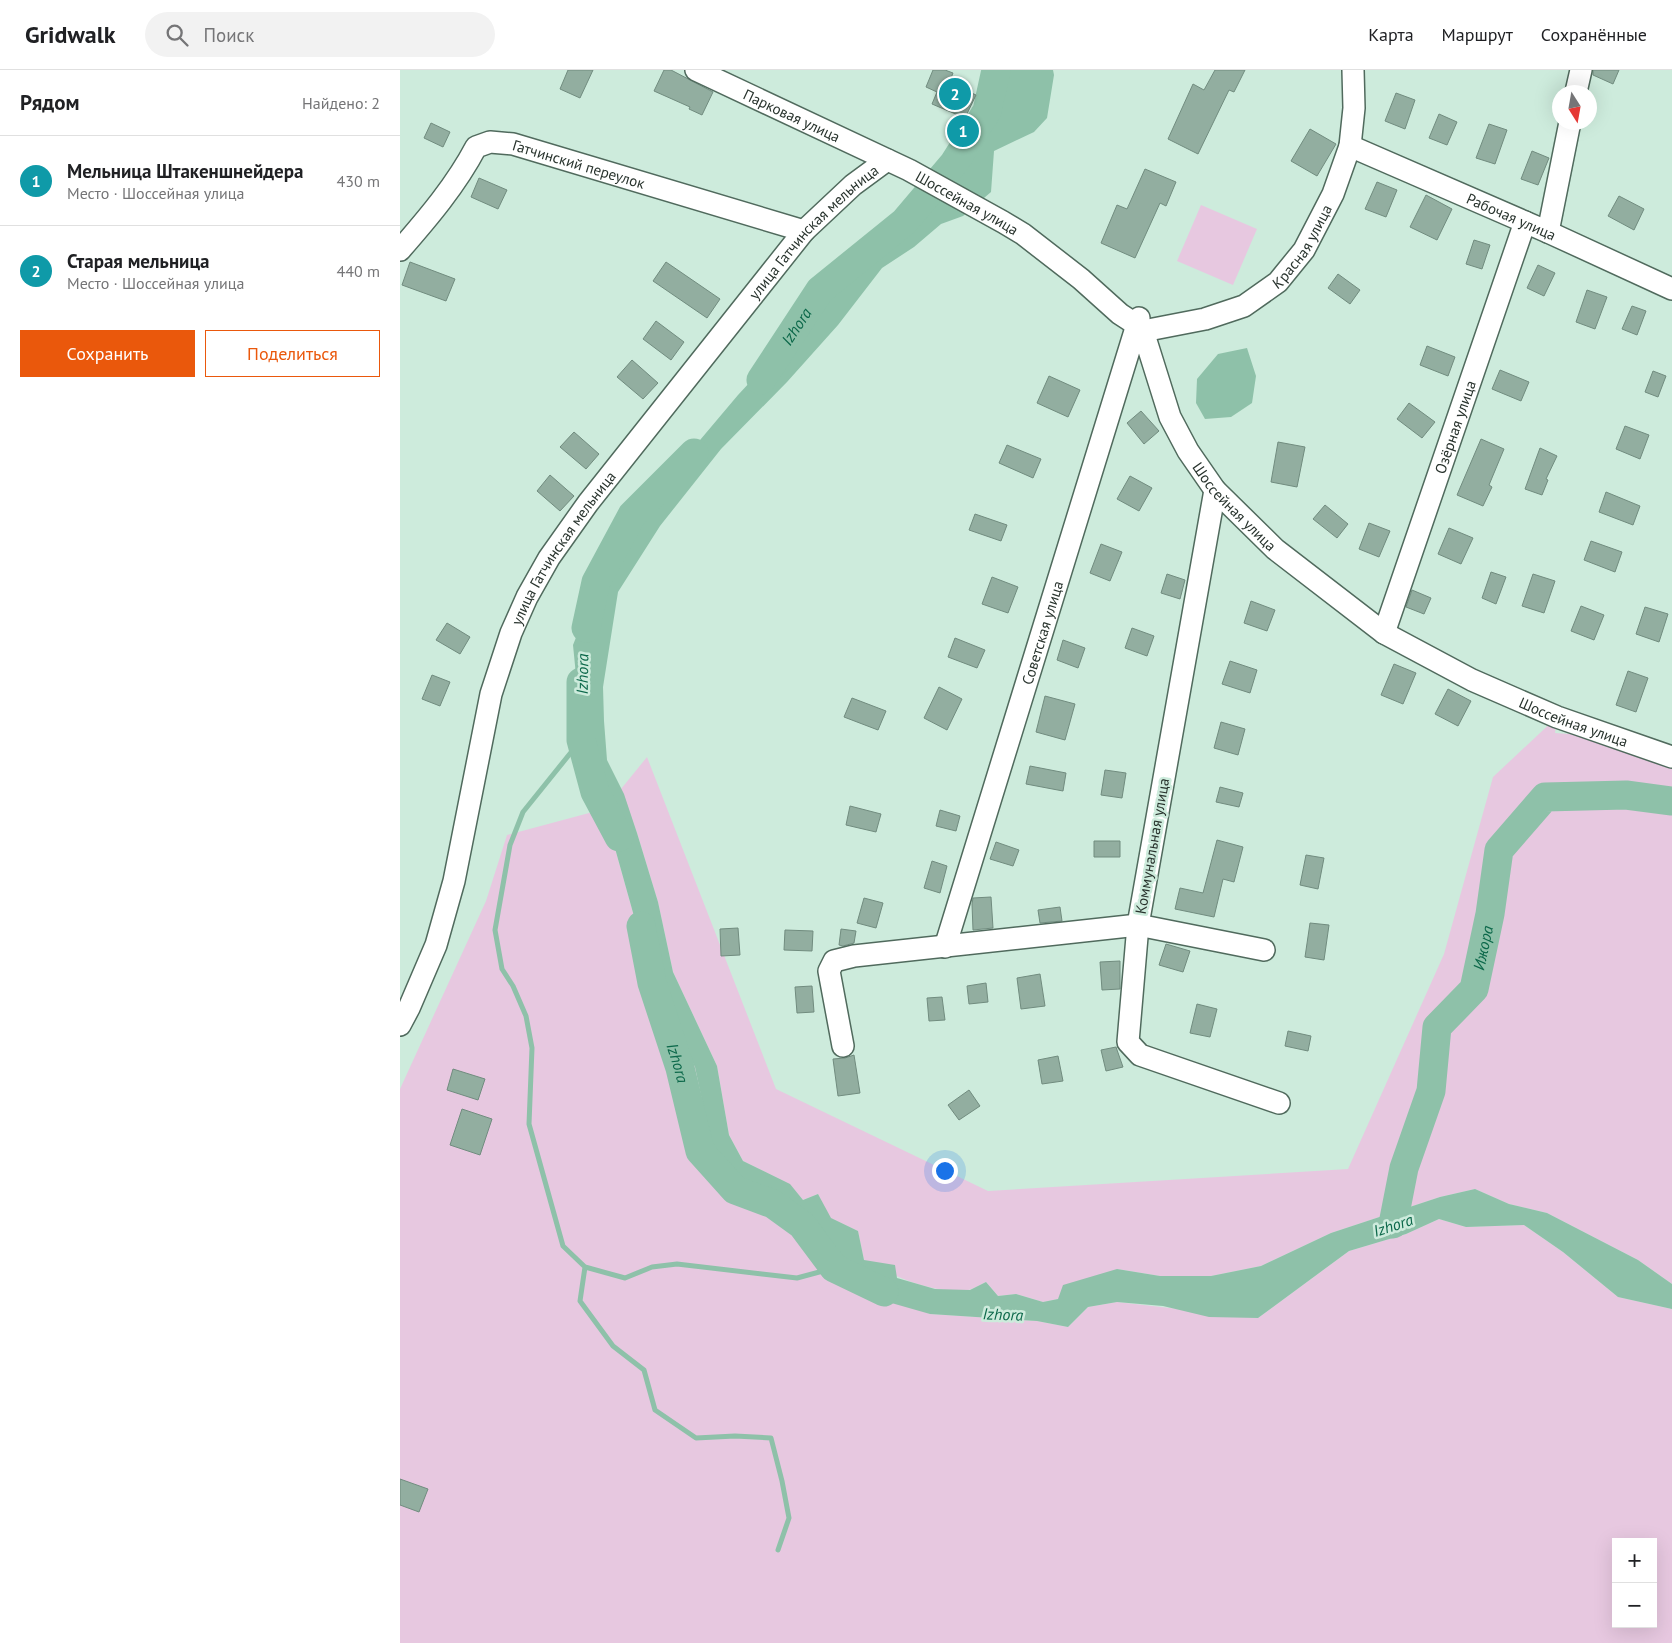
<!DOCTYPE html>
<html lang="ru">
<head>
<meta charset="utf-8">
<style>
  :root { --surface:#fff; --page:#f2f2f2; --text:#202124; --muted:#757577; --line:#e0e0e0; --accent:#ea580c }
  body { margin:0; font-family:"PT Sans",sans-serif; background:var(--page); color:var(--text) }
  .controls { position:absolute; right:15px; bottom:15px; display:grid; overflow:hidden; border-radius:0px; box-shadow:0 5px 20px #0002 }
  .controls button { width:45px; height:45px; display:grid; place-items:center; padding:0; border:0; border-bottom:1px solid var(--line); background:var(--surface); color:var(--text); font:25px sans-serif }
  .compass { position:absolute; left:1152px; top:15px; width:45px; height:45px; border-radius:50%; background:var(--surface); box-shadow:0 5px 20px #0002; rotate:169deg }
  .you { position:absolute; left:544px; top:1100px; width:18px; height:18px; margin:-12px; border:4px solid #fff; border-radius:50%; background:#1a73e8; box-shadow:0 0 0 8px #1a73e833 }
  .badge { display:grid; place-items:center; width:32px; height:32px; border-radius:50%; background:var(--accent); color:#fff; font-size:16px; font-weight:700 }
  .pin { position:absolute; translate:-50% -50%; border:2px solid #fff; box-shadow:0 1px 5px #0006 }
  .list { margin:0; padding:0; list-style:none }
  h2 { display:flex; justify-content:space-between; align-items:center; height:65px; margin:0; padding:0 20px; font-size:21px }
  h2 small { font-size:16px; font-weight:400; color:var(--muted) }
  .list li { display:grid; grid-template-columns:32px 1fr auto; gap:15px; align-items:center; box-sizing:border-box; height:90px; padding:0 20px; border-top:1px solid var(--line) }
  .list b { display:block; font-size:19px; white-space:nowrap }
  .list p { margin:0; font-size:16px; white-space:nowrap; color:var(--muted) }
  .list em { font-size:16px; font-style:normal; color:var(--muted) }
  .actions { display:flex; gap:10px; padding:15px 20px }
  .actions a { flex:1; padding:11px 0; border:1px solid var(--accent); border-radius:0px; text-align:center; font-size:18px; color:var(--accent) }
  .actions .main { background:var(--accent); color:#fff }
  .icon { flex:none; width:28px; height:28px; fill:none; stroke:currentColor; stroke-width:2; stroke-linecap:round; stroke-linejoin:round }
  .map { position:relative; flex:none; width:1272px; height:1573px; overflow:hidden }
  header { display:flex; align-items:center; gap:30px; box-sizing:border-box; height:70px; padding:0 25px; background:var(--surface); border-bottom:1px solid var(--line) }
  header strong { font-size:24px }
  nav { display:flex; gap:28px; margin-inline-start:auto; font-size:18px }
  .search { width:350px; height:45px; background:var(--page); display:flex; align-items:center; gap:12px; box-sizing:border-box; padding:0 18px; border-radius:28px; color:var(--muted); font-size:19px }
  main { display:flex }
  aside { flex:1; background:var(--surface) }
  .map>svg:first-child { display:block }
</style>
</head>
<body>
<header>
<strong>Gridwalk</strong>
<div class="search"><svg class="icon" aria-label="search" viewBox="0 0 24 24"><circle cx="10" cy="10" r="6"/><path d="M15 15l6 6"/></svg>Поиск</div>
<nav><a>Карта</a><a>Маршрут</a><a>Сохранённые</a></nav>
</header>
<main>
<aside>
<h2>Рядом<small>Найдено: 2</small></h2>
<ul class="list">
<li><span class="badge" style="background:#0f9aa8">1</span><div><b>Мельница Штакеншнейдера</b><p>Место · Шоссейная улица</p></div><em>430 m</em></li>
<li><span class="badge" style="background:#0f9aa8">2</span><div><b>Старая мельница</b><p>Место · Шоссейная улица</p></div><em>440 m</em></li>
</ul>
<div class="actions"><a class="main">Сохранить</a><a>Поделиться</a></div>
</aside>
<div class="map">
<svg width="1272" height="1573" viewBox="0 0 1272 1573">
  <rect width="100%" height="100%" fill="#cdebdc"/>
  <path fill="#e7c8e0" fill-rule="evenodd" d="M801,135L857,159L833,215L777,191Z
    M1157,647L1155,663L1182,665L1272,695V1214L1238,1190L1147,1143L1109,1134L1075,1119L1040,1127L931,1163L861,1196L811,1206H760L717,1199L658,1229L643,1232L616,1224L598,1226L586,1212C581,1214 574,1219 568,1220C531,1224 496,1207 464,1190L458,1161L430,1148L418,1124L403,1130L389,1114L343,1091L329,1065L317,996L273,902L258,832L237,763L221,719L247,687L376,1019L588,1121L948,1099L1044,884L1093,707Z
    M204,739L246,889L260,928L295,997L303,1035L304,1074L395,1154L439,1183L450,1208L530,1244L637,1251L668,1257L688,1237L717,1232L858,1248L949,1181L1006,1164L1039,1149L1066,1157L1124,1155L1163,1182L1218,1227L1272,1239V1573H0V1019L86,831L107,765ZM1216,1472H1253V1554H1216Z"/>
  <path fill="#8ec1a9" d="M583,0H653L654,5L647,48L634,62L594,81L591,122L563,146L541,154L514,177L482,198L438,255L387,312L321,379L260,456L218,522L203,617L204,651L207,690L224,724L237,763L258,832L273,902L317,996L329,1065L343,1091L390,1114L403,1130L418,1124L431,1148L458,1161L464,1190L495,1195L497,1208L535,1219L570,1220L586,1212L598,1226L616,1224L643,1232L658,1229L663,1215L717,1199L760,1206H811L861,1196L931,1163L1040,1127L1075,1119L1109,1134L1147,1143L1238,1190L1272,1214V1239L1218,1227L1163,1182L1124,1155L1066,1157L1039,1149L1006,1164L949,1181L858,1248L809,1247L763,1236L717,1232L688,1237L668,1257L637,1251L530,1244L481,1230L449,1208L439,1182L331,1111L304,1074L303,1035L295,997L260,928L246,889L204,739L192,705L180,646L173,575L198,512L225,459L338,325L387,272L413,230L465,179L484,171L531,131L569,93L571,53L584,23Z
    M847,278L856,306L852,333L831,347L805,349L796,333L797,309L818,284Z"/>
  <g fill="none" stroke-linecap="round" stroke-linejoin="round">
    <path stroke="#8ec1a9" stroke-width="5" d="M181,670L123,742L110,775L95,860L102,899L113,916L126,946L132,978L129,1054L163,1176L185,1197L225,1208L252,1197L277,1194L397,1208L434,1198
      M185,1197L180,1231L213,1276L244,1300L255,1340L296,1368L335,1366L371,1368L382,1411L389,1448L378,1480"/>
    <g stroke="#8ec1a9" stroke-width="29">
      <path id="s1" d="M361,310L420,220L504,152L554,93L587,41L596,0"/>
      <path d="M186,558L196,512L232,445L294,383"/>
      <path d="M181,612V670L195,722L219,767"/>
      <path id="s2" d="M241,856L252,913L280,998L300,1081L335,1120L373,1134L402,1155L434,1198L484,1222"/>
      <path id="s3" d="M993,1154L1004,1098L1031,1021L1037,957L1074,919L1090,844L1099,780L1145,727L1226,725L1272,731"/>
    </g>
  </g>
  <path fill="#92aea0" stroke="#718c7f" d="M168,0H193L180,28L160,19Z
    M264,0H271L313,22L302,45L289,39L290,37L254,21Z
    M533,0H545L553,3L549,13L576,25L565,48L532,34L537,22L526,17Z
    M815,0H845L834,22L829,20L798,84L768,69L793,14L804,20Z
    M1193,0H1219L1213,14L1193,5Z
    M996,23L1015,30L1005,59L985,51Z
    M1039,44L1057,52L1047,75L1029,68Z
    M31,53L50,62L43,77L24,68Z
    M1089,54L1107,60L1095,94L1076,88Z
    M910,59L936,74L917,106L891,91Z
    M1132,81L1149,88L1138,115L1121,109Z
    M745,99L776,112L766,136L760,133L735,188L701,173L717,135L727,139Z
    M79,108L107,120L98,139L71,127Z
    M977,112L997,120L986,147L965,139Z
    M1026,125L1052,139L1037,170L1010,157Z
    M1219,126L1244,139L1234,160L1208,146Z
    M1074,170L1090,175L1082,199L1066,194Z
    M10,192L55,209L46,231L2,215Z
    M266,192L320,229L307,248L253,211Z
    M1138,195L1155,203L1144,226L1127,218Z
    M938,204L960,220L950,234L928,218Z
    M1187,220L1207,227L1195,259L1176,252Z
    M1232,236L1246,241L1237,265L1222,259Z
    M256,251L284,272L271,290L243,269Z
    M1027,276L1055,287L1048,306L1020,295Z
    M232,290L258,313L243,329L217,307Z
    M1100,300L1129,312L1121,331L1092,319Z
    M1253,301L1266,306L1258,327L1245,322Z
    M649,306L680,320L668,347L637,333Z
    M1009,333L1035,352L1022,368L997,349Z
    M741,341L759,361L744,374L727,353Z
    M1225,356L1249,365L1240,389L1216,379Z
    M174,362L199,384L186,399L160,377Z
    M1081,369L1104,379L1089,415L1092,417L1083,436L1057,425Z
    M878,372L905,377L897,417L871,412Z
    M607,375L641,389L633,408L599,393Z
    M1140,378L1157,386L1146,409L1148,410L1142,425L1125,419Z
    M150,405L174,426L160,441L137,421Z
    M730,406L752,418L739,441L717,429Z
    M1206,422L1240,436L1233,455L1199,442Z
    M925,435L948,454L937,468L913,449Z
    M575,444L607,455L601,471L569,460Z
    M969,453L990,461L979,487L959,479Z
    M1049,458L1073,468L1061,494L1038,484Z
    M1191,471L1222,482L1215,502L1184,490Z
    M701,474L722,482L710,511L690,503Z
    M1091,502L1106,507L1096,534L1082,528Z
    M767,504L785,510L780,529L761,523Z
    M1133,504L1155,511L1144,543L1122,536Z
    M592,507L618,517L608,543L582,534Z
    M1012,520L1031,528L1024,544L1006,537Z
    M851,531L875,540L867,561L844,553Z
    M1181,536L1204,545L1194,570L1171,561Z
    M1245,537L1268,544L1259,572L1236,564Z
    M47,553L70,567L60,584L36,570Z
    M732,558L754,566L747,586L725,578Z
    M555,568L585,580L577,598L548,587Z
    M663,570L685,578L678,598L657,590Z
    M830,591L857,600L850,623L822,614Z
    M994,594L1016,603L1003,634L981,625Z
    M1228,601L1248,608L1236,642L1216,635Z
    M32,605L50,612L40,636L22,629Z
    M539,617L562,629L547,660L524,648Z
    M1048,619L1071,631L1058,656L1035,644Z
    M645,626L675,634L665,670L636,662Z
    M452,628L486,641L478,660L444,647Z
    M821,652L845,659L838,685L814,678Z
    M630,696L666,703L663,721L626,714Z
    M705,700L726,703L722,728L701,725Z
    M820,717L843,723L839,737L816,732Z
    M450,736L481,744L476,762L446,755Z
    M540,740L560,746L556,761L536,756Z
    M817,770L843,777L834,812L823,809L814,847L775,839L780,818L803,823Z
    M694,771H720V787H694Z
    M596,772L619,780L613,796L590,789Z
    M906,785L924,788L918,819L900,815Z
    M532,791L547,796L540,823L524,818Z
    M591,827L593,858L573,860L572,834L573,828Z
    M464,828L483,833L476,858L457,853Z
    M660,837L662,851L640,853L638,840Z
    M910,853L929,855L924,890L905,887Z
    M338,858L340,885L321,886L320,859Z
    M441,859L456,861L454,873L443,876L439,875Z
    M385,860L413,861L412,881L384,880Z
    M766,874L790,881L783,902L759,895Z
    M720,891V919L702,920L700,892Z
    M640,904L645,936L621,939L617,908Z
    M586,913L588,932L569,934L567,916Z
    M412,916L414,942L397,943L395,917Z
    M542,927L545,950L529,951L527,928Z
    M797,934L817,939L810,967L790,963Z
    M888,961L911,966L908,981L885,976Z
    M716,977L723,997L706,1001L701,980Z
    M454,985L460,1023L438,1026L433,989L445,988Z
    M658,986L663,1011L642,1014L638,990Z
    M53,999L85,1009L78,1030L47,1020Z
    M569,1020L580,1036L559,1050L548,1035Z
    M62,1039L92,1049L80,1085L50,1075Z
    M0,1409L28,1419L19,1442L0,1435Z"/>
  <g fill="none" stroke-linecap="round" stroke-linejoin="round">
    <defs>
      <g id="minor">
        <path id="s4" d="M296,0L509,100L603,152L623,164L681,209L720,244L737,255L743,261L770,347L788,381L815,420L875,479L984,563L1072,610L1157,647L1272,687"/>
        <path d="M1176,22L1181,0"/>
        <path id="s5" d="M950,76L1148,162L1272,219"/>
        <path d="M1148,162L1170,52"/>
        <path id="s6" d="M0,180C28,148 56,115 76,77L90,72L113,74L404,161"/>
        <path id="s7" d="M743,261L805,249L844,236L878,212L904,180L933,124L950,76L954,38L953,0"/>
        <path d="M815,420L738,855L728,972L740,985L879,1033"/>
        <path id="s8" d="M984,563L1125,152"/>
        <path id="s9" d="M545,877L739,248"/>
        <path id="s10" d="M0,955L9,938L36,875L54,811L91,624L111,563L127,527L149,488L188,433L404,161L453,115L487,90"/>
        <path d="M443,976L429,901L434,891L454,886L738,855L864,880"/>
      </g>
    </defs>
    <use href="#minor" stroke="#506a5d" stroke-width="24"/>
    <use href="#minor" stroke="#fff" stroke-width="21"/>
  </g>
  <g text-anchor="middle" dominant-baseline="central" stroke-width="5" stroke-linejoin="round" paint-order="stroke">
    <g font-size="15" fill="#28332d" stroke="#cdebdc">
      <text stroke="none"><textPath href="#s4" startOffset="106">Парковая улица</textPath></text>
      <text stroke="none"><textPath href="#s6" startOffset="235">Гатчинский переулок</textPath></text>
      <text stroke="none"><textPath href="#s4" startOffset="302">Шоссейная улица</textPath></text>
      <text stroke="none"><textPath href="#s5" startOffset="176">Рабочая улица</textPath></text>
      <text stroke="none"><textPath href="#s10" startOffset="914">улица Гатчинская мельница</textPath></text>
      <text stroke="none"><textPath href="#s7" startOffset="189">Красная улица</textPath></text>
      <text stroke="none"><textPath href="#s8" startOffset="218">Озёрная улица</textPath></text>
      <text stroke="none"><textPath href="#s4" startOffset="722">Шоссейная улица</textPath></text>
      <text stroke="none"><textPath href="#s10" startOffset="509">улица Гатчинская мельница</textPath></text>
      <text stroke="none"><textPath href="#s9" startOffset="329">Советская улица</textPath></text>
      <text stroke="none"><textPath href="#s4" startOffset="1128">Шоссейная улица</textPath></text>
      <text transform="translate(752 776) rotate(-80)">Коммунальная улица</text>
    </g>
    <g font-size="16" font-style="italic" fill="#0c684a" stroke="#cdebdc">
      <text stroke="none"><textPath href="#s1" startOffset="64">Izhora</textPath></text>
      <text transform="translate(182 604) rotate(-89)">Izhora</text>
      <text stroke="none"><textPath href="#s3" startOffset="298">Ижора</textPath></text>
      <text stroke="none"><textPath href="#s2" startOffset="142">Izhora</textPath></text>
      <text transform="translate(993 1155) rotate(-18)">Izhora</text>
      <text transform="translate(603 1244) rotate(2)">Izhora</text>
    </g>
  </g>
</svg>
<div class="controls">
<button>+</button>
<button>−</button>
</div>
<svg class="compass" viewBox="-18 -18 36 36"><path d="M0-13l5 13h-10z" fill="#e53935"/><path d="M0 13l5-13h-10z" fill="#757577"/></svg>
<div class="you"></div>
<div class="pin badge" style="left:563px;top:61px;background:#0f9aa8">1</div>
<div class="pin badge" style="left:555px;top:24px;background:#0f9aa8">2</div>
</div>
</main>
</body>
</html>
